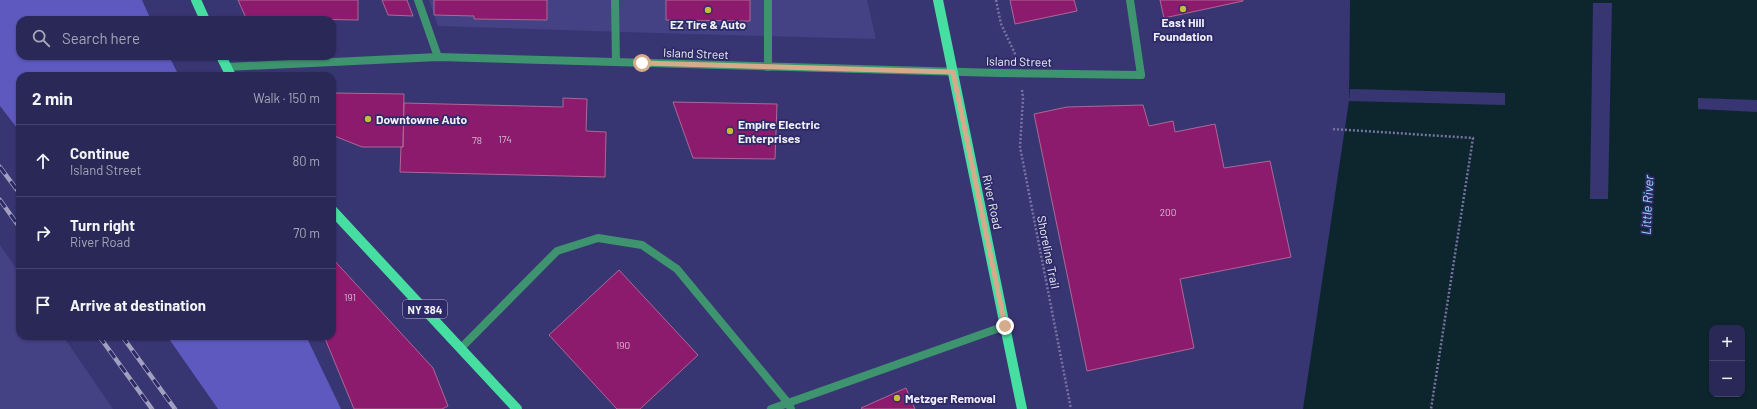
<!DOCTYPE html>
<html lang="en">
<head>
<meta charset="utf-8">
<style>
  :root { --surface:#2a2856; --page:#32305c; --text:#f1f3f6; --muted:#a5a6b9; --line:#46446c }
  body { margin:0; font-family:Barlow,sans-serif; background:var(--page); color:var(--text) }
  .controls { position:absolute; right:12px; bottom:12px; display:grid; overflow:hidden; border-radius:8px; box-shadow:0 1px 3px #0004 }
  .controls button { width:36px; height:36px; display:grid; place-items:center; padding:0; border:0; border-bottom:1px solid var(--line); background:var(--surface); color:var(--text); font:20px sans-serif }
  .stop { position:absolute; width:12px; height:12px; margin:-9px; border:3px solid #d6ab8b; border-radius:50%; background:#fff }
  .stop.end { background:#d6ab8b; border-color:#fff; box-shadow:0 1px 4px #0008 }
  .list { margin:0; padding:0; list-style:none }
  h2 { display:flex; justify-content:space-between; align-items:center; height:52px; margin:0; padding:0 16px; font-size:17px }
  h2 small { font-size:13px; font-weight:400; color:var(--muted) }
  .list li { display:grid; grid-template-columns:26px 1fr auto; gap:12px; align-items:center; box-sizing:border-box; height:72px; padding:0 16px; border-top:1px solid var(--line) }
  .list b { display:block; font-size:15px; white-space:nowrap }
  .list p { margin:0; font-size:13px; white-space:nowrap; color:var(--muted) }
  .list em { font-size:13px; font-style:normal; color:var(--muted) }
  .icon { flex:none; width:22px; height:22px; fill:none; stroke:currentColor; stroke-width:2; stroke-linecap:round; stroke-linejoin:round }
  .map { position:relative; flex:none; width:1757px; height:409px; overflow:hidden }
  .search { position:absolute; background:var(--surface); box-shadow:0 1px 3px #0004; left:16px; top:16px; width:320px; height:44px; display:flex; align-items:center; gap:10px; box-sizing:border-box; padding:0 14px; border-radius:12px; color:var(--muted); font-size:15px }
  .panel { position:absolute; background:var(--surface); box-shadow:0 1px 3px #0004; left:16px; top:72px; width:320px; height:268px; border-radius:12px }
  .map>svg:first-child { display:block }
</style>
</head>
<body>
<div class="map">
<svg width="1757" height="409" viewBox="0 0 1757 409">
  <rect width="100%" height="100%" fill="#383573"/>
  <path fill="#444184" d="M429,0H867L876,39L655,33L438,26Z
    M0,245L20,274V336H63L113,409H0Z"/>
  <path fill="#5e59be" d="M0,0H142L151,20H20V56H169L179,76H20V132L0,106Z
    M167,336H306L341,409H218Z"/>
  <path fill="#0d262e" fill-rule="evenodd" d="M1350,0H1757V409H1303L1349,101ZM1712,328H1742V394H1712Z"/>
  <path fill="#383573" d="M1593,3H1612L1608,199H1590Z
    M1350,89L1505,93V105L1349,101Z
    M1698,98L1757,100V112L1698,109Z"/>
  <path fill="#8c1b6d" stroke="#ac6894" d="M238,0H358V20L246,18Z
    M382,0H407L413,16L388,15Z
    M434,0H547V20L474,19V16L434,15Z
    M666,0H750V21L666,20Z
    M1010,0H1074L1077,11L1015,24Z
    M1160,0H1243V1L1164,18Z
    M332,93L404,94L403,147H362L332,135Z
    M563,98L587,99L586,131L606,132L605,177L400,172L401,147H403L404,103L563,107Z
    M673,102L777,104L775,159L693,158Z
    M1143,105L1149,126L1173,121L1175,132L1215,124L1224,168L1270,161L1291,257L1180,279L1194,348L1087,371L1034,114L1067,107Z
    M332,258L433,368L448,406L442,409H354L324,336H332Z
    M619,270L698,355L640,409H617L549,335Z
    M906,388L915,409H862L861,408Z"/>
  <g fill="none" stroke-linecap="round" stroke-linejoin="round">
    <path stroke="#7674a0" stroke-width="2.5" stroke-dasharray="2 2" stroke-linecap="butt" d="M996,0L1001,24L1016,56
      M1022,90L1023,98L1020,147L1071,409
      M1333,129L1473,138L1431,409"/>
    <path stroke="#3d946e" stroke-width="8" d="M418,0L438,57
      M615,0L616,62
      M768,0V67
      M1130,0L1141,75
      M461,348L557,251L598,238L642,245L677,269L788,403L771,409
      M791,409L788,403L1005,326"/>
    <path stroke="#3d946e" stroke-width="8" d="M226,67L438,57L999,73L1141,75"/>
    <path stroke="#47dfa1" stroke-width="10" d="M196,0L205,20
      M938,0L1022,409
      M221,56L231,76
      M332,210L517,409"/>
    <defs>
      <path id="rail" d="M0,167L20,194
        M0,200L20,228
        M99,336L152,409
        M122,336L175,409"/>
    </defs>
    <use href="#rail" stroke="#a1a0bf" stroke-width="4.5"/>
    <use href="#rail" stroke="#2e2a67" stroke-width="3" stroke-dasharray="9" stroke-linecap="butt"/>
  </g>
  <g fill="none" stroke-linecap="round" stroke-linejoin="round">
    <path stroke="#d6ab8b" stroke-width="5" d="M642,63L953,72L1005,326"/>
  </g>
  <g fill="#caba3a" stroke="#2e2a67" stroke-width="1.5">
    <circle cx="1183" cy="9" r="4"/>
    <circle cx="708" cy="10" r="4"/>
    <circle cx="368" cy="119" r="4"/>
    <circle cx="730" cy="131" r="4"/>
    <circle cx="897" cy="398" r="4"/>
  </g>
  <g text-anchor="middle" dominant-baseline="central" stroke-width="3.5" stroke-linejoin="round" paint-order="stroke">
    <g font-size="10" fill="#d7bbd5">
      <text x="505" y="139">174</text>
      <text x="477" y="140">78</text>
      <text x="1168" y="212">200</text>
      <text x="350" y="297">191</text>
      <text x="623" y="345">190</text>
    </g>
    <rect fill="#2e2a67" stroke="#b6b5cc" stroke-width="1" x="403" y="300" width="44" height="18" rx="3"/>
    <g font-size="11" font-weight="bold" fill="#f0f0f8">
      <text x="425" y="309">NY 384</text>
    </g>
    <g font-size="12" font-weight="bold" fill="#f0f0f8" stroke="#2e2a67" text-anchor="start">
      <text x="1183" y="22" text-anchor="middle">East Hill<tspan x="1183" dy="14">Foundation</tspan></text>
      <text x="708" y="24" text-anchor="middle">EZ Tire &amp; Auto</text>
      <text x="376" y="119">Downtowne Auto</text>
      <text x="738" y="124">Empire Electric<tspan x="738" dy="14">Enterprises</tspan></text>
      <text x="905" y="398">Metzger Removal</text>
    </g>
    <g font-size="12" fill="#f0f0f8" stroke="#2e2a67">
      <text transform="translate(696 53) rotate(2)">Island Street</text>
      <text transform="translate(1019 61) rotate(1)">Island Street</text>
      <text transform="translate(993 202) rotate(78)">River Road</text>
      <text transform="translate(1049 252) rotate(79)">Shoreline Trail</text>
    </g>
    <g font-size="13" font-style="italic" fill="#98dff9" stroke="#2e2a67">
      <text transform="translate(1647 205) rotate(-87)">Little River</text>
    </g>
  </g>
</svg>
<div class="controls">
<button>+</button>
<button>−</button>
</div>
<div class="stop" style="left:642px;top:63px"></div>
<div class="stop end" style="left:1005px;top:326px"></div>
<div class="search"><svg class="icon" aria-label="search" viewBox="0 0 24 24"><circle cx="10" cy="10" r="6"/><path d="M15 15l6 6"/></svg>Search here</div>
<section class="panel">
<h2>2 min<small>Walk · 150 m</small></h2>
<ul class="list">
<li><svg class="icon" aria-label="ahead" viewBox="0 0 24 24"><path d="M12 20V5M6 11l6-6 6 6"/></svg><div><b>Continue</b><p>Island Street</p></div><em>80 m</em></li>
<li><svg class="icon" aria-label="right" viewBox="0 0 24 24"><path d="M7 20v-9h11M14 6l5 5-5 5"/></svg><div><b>Turn right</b><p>River Road</p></div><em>70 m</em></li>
<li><svg class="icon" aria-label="arrive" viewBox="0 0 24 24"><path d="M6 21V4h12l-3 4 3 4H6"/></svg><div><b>Arrive at destination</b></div></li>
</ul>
</section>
</div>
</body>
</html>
